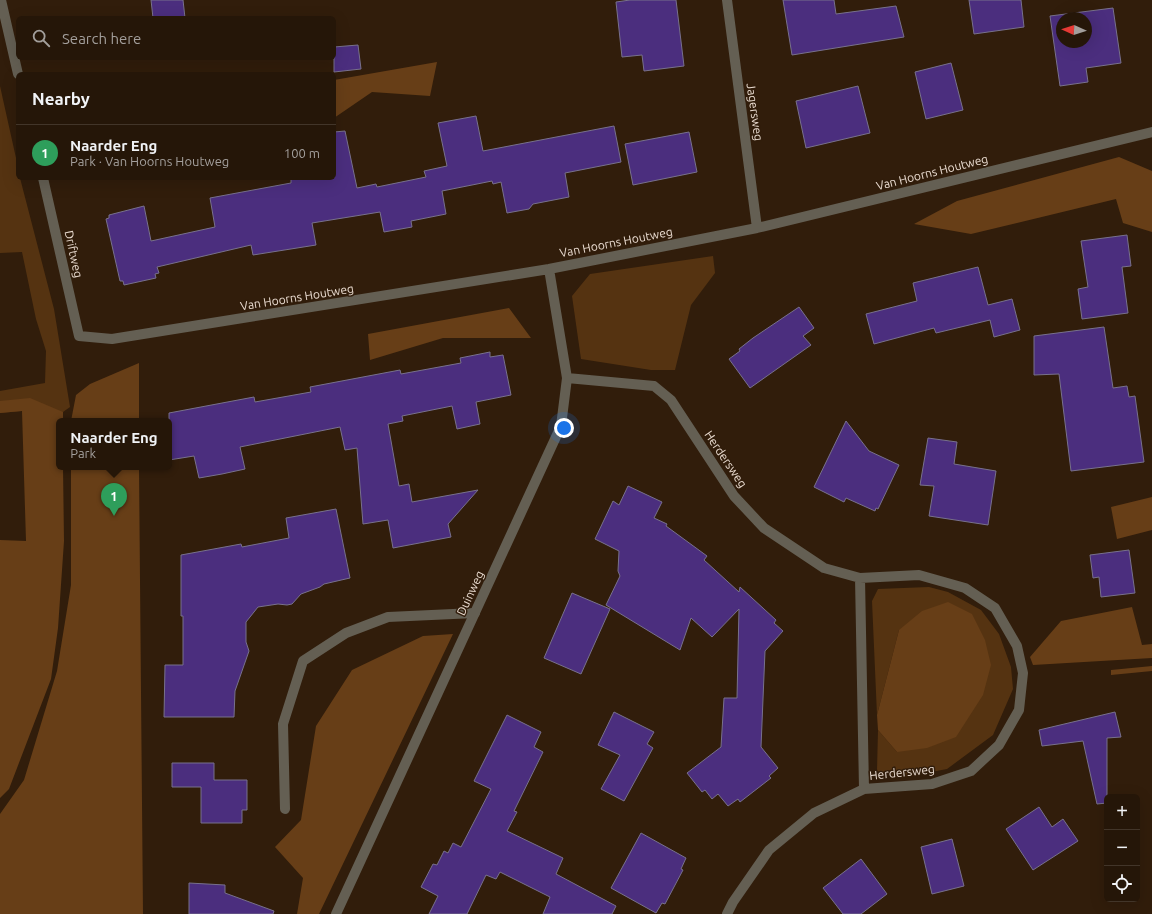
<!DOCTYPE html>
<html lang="en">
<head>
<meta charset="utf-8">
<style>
  :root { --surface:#251608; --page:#312316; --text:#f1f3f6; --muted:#a39f9c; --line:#423529; --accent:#ea580c }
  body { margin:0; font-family:Ubuntu,sans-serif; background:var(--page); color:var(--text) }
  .controls { position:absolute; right:12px; bottom:12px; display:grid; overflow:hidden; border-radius:6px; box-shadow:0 4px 16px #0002 }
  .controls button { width:36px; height:36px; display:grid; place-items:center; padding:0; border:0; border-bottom:1px solid var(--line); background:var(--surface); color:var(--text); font:20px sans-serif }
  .compass { position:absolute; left:1056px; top:12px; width:36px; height:36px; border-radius:50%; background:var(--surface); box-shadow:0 4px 16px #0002; rotate:273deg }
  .you { position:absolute; left:564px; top:428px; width:14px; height:14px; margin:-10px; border:3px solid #fff; border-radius:50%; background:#1a73e8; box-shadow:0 0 0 6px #1a73e833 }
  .badge { display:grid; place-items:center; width:26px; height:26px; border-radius:50%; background:var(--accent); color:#fff; font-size:13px; font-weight:700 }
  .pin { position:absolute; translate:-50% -33px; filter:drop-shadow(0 1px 2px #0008) }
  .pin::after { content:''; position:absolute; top:21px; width:14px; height:12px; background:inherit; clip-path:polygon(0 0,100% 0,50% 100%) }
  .popup { position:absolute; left:56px; top:418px; width:116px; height:52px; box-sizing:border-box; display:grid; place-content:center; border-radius:6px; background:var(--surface); filter:drop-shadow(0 1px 3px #0005); font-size:13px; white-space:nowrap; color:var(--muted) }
  .popup b { font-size:15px; color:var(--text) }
  .popup::after { content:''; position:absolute; left:50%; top:100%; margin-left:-8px; border:8px solid transparent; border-top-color:var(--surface) }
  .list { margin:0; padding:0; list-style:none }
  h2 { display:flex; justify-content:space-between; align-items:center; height:52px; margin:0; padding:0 16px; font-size:17px }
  h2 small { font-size:13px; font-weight:400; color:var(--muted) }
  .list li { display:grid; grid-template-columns:26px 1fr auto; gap:12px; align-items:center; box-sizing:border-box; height:56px; padding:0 16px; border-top:1px solid var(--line) }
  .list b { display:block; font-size:15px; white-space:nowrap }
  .list p { margin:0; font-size:13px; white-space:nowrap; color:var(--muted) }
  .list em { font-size:13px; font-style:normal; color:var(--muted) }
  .icon { flex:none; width:22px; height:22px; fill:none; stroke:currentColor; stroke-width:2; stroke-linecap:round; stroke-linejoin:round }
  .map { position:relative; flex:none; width:1152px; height:914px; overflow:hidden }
  .search { position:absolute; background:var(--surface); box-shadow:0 4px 16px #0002; left:16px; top:16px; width:320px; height:44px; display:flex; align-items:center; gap:10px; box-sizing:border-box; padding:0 14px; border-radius:6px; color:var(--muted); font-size:15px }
  .panel { position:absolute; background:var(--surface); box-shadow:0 4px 16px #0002; left:16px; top:72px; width:320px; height:108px; border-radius:6px }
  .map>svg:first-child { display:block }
</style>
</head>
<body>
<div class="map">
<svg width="1152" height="914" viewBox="0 0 1152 914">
  <rect width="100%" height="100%" fill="#311d0b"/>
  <path fill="#531" d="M0,86L18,167V178H20L54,309L70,407L63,412L22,411L0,413V391L45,383L46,351L36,319L22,252L0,253Z
    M713,256L715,273L691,305L675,370H651L581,359L572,296L590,274Z
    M929,587L948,592L981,610L999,634L1011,667L1013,689L993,735L947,769L899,778L877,771L878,730L897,752L899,630L877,715L872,601L878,589Z"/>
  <path fill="#673e17" d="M437,62L430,96L372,92L334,118V80Z
    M1119,157L1152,171V232L1123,223L1116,199L971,234L914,224L957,201Z
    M509,308L531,338H443L370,360L368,334Z
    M139,363V421H71L76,395L90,384Z
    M30,398L63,412V421H59V467H63L64,541L58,628L51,679L9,789L0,798V540L26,541L22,411L0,413V401Z
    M71,467H139L143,914H0V814L24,780L57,671L71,585Z
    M1152,497V530L1117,539L1111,507Z
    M948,602L972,614L985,640L991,665L983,695L956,737L927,748L897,752L878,730L877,715L899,630L922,611Z
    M1132,607L1142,645L1152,644V658L1033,665L1030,657L1061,621Z
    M453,634L319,914H297L303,878L275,847L301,820L316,726L352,670L423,636Z
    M1152,666V671L1111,675V670Z"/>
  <path fill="#4b2e7e" stroke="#78718c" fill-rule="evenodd" d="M151,0H183L185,18H153Z
    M630,0H676L684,66L644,71L642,55L622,57L616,2Z
    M783,0H834L836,14L896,6L904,37L792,55Z
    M969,0H1021L1024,27L974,34Z
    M1113,8L1121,63L1086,68L1088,82L1060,86L1050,16ZM1062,18H1086V42H1062Z
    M358,45L361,69L334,72V47Z
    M951,63L963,110L926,119L915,72Z
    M858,86L870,133L806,148L796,101Z
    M476,116L483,151L614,126L621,162L565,173L569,197L533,204L529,209L507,213L501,182L493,184L492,181L442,191L446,214L411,221L412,227L384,232L380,212L312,223L316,245L253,255L251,245L157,267L159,273L155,274L156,278L124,285L123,281H120L106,219L109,218V215L144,206L151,241L215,227L210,198L291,183V178H334V132L345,131L357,188L376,184L377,187L426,177L424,171L447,166L438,123Z
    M689,132L697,172L633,185L625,144Z
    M1127,235L1131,266L1122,267L1128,313L1082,319L1078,289L1088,287L1081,241Z
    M978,267L988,305L1012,299L1020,330L994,337L990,320L936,333L934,328L874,344L866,314L917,301L913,283Z
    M799,307L814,328L803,336L811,345L750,388L729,359L740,351L739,349L753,338Z
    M1104,327L1113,388L1127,386L1129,397L1135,396L1144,462L1071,471L1059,374L1034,375V336Z
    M490,352V357L503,355L511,395L476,402L480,424L457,429L452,406L402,416L403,421L388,424L399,486L409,484L412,502L478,490L448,524L451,537L393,548L388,520L363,524L357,448L345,450L340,427L240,447L245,469L222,474L199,478L194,456L169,460V413L254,397L255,402L311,392L310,387L400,370L401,374L461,363L460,358Z
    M846,421L869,451L899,465L878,509L876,508L875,511L846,498L844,502L814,487Z
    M928,438L957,442L954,464L996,471L988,525L929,516L934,486L920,485Z
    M628,486L662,502L654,518L667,524L666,526L707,556L704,560L739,592L740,587L776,620L774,623L783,631L765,651L761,747L778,768L769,776L771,778L740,802L738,799L728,806L718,794L712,799L705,790L702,792L687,773L721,747L724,698H737L739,609L712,637L691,618L680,650L606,605L620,576L618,571L619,551L595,539L613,501L619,505Z
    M336,509L350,578L324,584L320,587L301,594L292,604L287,605L278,604L258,607L246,622V642L249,651L235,691L234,717H164L165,665H183V616H181V555L241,544L242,547L289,538L286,518Z
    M1129,550L1135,593L1101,597L1099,577L1093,578L1090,555Z
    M572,593L610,609L581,674L544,658Z
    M614,712L654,732L647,744L653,748L624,801L601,789L620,755L598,745Z
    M1115,712L1121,737L1107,738V803L1097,804L1083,741L1042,746L1039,730Z
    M507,715L541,732L534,747L543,752L514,811L517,812L507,831L563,858L556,874L616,906L612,914H543L550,897L500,872L496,879L486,875L467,914H429L438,896L421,887L433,864L437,865L444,851L448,853L453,843L461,847L491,789L474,781Z
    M172,763H214V780H247V810H242V823H201V787H172Z
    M1039,807L1052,827L1063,819L1078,841L1033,870L1006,829Z
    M641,833L686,858L681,869L683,870L665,904L662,903L656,913L611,888Z
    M952,839L964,886L932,894L921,847Z
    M861,859L887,894L861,914H843L823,888Z
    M189,883L225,885V893L274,911L273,914H189Z"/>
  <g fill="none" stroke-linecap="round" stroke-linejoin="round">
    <path stroke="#645f53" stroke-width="10" d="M285,809L283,724L303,661L346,633L388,617L475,613"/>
    <path stroke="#645f53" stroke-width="10" d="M1,0L18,74
      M727,0L757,228
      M43,178L79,336L112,339L549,269L757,228L1152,132
      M567,378L654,386L671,400L734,496L764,528L824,568L860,578L919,575L965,588L995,608L1017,646L1023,673L1019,710L999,745L971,771L932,784L864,789L814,813L769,850L733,902L727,914
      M860,578L864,789
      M336,914L561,426L567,378L549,269"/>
  </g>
  <g text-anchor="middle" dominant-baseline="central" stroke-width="3" stroke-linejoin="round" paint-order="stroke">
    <g font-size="12" fill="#eadcd1" stroke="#311d0b">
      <text transform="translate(755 112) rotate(82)">Jagersweg</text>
      <text transform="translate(932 172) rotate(-14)">Van Hoorns Houtweg</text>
      <text transform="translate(616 242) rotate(-11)">Van Hoorns Houtweg</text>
      <text transform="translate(74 254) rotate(78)">Driftweg</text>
      <text transform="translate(297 297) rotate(-9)">Van Hoorns Houtweg</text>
      <text transform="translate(726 459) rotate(56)">Herdersweg</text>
      <text transform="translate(470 593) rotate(-65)">Duinweg</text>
      <text transform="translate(902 772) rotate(-6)">Herdersweg</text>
    </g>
  </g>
</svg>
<div class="controls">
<button>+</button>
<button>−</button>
<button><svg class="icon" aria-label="locate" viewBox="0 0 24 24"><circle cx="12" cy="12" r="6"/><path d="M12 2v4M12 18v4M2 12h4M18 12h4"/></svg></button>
</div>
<svg class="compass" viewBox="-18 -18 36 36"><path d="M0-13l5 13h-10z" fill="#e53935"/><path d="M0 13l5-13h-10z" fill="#a39f9c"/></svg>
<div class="you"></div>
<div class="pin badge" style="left:114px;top:516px;background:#2e9e5b">1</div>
<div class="popup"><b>Naarder Eng</b>Park</div>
<div class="search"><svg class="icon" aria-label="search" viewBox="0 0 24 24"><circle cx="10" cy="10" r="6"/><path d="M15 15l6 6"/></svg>Search here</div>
<section class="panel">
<h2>Nearby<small></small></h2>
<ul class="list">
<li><span class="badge" style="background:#2e9e5b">1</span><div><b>Naarder Eng</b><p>Park · Van Hoorns Houtweg</p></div><em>100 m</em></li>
</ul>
</section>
</div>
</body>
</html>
